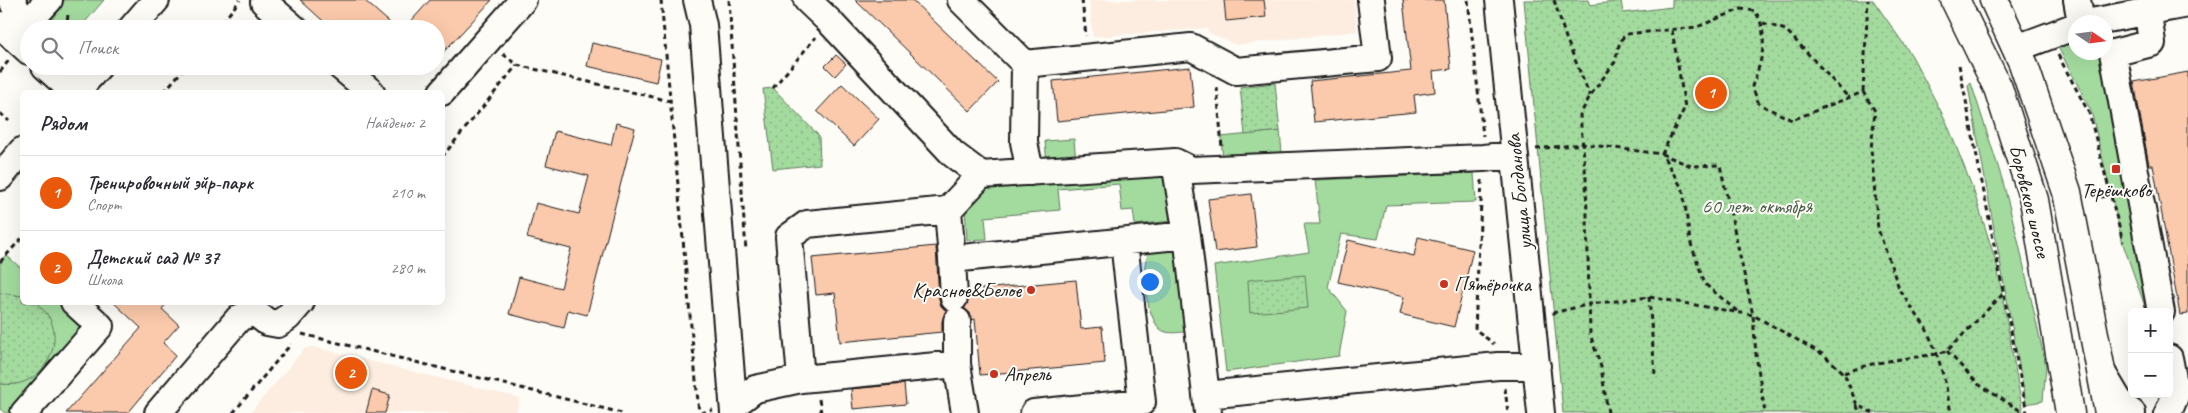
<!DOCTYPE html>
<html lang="ru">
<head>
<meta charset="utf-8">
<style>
  :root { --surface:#fff; --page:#f2f2f3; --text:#2b2b33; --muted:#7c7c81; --line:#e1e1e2; --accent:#ea580c }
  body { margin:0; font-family:Caveat,sans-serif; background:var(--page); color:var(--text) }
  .controls { position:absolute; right:15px; bottom:15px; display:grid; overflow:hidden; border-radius:8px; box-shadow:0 5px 20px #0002 }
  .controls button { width:45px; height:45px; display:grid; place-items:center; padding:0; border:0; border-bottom:1px solid var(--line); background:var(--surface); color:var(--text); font:25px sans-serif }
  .compass { position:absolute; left:2068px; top:15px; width:45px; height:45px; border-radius:50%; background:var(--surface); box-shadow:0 5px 20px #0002; rotate:103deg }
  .you { position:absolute; left:1149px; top:281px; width:18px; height:18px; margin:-12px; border:4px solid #fff; border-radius:50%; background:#1a73e8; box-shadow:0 0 0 8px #1a73e833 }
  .badge { display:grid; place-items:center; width:32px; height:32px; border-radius:50%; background:var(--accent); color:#fff; font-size:16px; font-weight:700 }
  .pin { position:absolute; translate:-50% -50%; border:2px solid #fff; box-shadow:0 1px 5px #0006 }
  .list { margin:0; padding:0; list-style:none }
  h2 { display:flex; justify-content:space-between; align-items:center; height:65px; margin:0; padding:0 20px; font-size:21px }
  h2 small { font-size:16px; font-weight:400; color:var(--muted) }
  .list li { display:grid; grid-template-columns:32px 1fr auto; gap:15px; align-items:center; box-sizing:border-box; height:75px; padding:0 20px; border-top:1px solid var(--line) }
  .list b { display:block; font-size:19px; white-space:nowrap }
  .list p { margin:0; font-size:16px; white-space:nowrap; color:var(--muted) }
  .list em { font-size:16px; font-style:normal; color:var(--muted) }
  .icon { flex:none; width:28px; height:28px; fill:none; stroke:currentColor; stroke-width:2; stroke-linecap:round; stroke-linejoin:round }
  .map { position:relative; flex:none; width:2188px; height:413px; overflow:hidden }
  .search { position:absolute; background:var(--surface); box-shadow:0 5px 20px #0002; left:20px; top:20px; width:425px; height:55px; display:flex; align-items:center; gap:12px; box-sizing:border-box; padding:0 18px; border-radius:28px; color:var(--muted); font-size:19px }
  .panel { position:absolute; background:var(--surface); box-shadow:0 5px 20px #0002; left:20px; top:90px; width:425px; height:215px; border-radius:8px }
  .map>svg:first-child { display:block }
</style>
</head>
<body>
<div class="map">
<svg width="2188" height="413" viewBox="0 0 2188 413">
  <defs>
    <pattern id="park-dots" width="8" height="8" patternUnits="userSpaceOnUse" patternTransform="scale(1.25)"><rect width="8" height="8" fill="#a3da9e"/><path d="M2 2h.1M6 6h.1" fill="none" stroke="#8cba88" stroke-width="1.8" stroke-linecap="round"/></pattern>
  </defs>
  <rect width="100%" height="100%" fill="#fdfcf7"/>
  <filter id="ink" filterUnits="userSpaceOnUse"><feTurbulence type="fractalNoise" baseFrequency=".02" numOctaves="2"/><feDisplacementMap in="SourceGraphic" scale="10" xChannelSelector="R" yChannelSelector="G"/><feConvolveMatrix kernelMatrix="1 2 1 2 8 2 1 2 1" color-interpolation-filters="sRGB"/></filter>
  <g filter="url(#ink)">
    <path fill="#fcede0" d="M1089,0H1354L1357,31L1236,45L1208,32L1207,28L1093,37Z
      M313,347L520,398L516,413H250L305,348Z"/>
    <path fill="#a3da9e" stroke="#607b5d" d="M59,0H104L79,29H38Z
      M2075,33L2076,52L2102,53L2150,312H2147L2123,244L2091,111L2056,43Z
      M1971,83L2003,182L2018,240L2046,366L2043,401L2026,404L1968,86Z
      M1280,131L1282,153L1223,160L1221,137Z
      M1074,139L1076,162L1047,165L1045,141Z
      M1168,171L1172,221L1135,225L1133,210L1122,211L1119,184L1058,189L1060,210L985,217L987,239L967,240L965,209L989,188Z
      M1474,173L1476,202L1386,205L1378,239L1341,234L1328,287L1347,311L1339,356L1226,372L1214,266L1309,252L1304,224H1320L1315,180Z
      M1177,247L1186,332C1178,332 1167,335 1160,329C1147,318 1136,258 1153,250C1160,247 1170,248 1177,247Z
      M6,255L22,269V296L0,293V262Z
      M36,303H60L84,323L9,413H5L0,409V384H16L47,314Z"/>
    <path fill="url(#park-dots)" stroke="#607b5d" d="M1524,0H1588L1590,5L1621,1L1623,13L1672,7V0H1873L1912,56L1946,121L1973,189L1997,265L2023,413H1563Z
      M1275,83L1280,131L1245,135L1240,87Z
      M773,88L819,136L820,164L773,169L763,89Z
      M1305,275L1308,308L1250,313L1248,280Z
      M0,293L22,296V302L36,303C39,306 44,310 47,314C65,340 47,379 16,384C11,385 5,384 0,384Z"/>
    <path fill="#fbc9ab" stroke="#1c1c1c" d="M300,0H364L397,29H332Z
      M430,0H492L436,60V29H404Z
      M855,0H912L998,82L970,111Z
      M1224,0H1264L1266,17L1226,21Z
      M1403,0H1444L1451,69L1433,71L1435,92L1414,95L1416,112L1314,122L1310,81L1411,71Z
      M592,43L661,59L656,82L587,66Z
      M836,55L846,64L835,76L825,66Z
      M1190,67L1194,107L1057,121L1053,81Z
      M2188,72V314L2180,315L2153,165H2149L2134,82Z
      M842,84L879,119L854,146L817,111Z
      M616,123L635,128L587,315L568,310L564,328L509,314L519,277L561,288L571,249L527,238L536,203L579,214L589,176L546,165L555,131L611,145Z
      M1251,194L1257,247L1215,252L1208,199Z
      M1418,237L1473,250L1454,327L1400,314L1404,297L1338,282L1348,240L1414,256Z
      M936,246L939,299L941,306L947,311L942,321V332L840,342L835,293L816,295L812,258Z
      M1076,280L1081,329L1102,327L1105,363L980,375L975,319L972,320L970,313L964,308L969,296H972V290Z
      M113,302H168L162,309L179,325L163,343L176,355L128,413H66L141,328Z
      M904,384L906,404L853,409L851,389Z
      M372,390L390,395L385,413H366Z"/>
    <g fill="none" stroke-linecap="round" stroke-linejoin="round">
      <defs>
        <path id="minor" d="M12,0L17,11L14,38
          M265,0L264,2L295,29
          M697,0L703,25L734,413
          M807,0L829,21L953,154L981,175
          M961,0L1025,64
          M1499,0L1541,413
          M2077,0L2081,22
          M2148,13L2152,43L2113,53L2161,312
          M2091,22L2188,4
          M0,25L29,51
          M131,29L156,0
          M14,38L49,0
          M2017,48L2076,26
          M45,66L74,92
          M340,66L371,92
          M76,92L99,66
          M442,92L523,0
          M1175,162L1187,235L1206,395
          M1030,172L1024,142L1025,64L1191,47L1236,71L1378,58L1371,0
          M0,177L22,151
          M948,210L952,259
          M954,298L952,259L1187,235
          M957,321V364L965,413
          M957,364L801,379L789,237L807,224L948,210L981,175L1175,162L1191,170L1483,158L1514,155
          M2103,374L2122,406L2132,413
          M734,405L755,389L801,379
          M24,413L100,326L74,302
          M158,413L239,318L254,312L267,322L278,324L288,317L301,302
          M1034,413L1142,402L1124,242
          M1208,413L1206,395L1498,366H1537
          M2168,413L2176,394L2169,358"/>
        <path id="major" d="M1955,0L1998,88L2034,200L2070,413
          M1994,0L2023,63L2067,192L2109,413"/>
      </defs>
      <use href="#minor" stroke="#1c1c1c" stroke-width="30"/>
      <use href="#major" stroke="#1c1c1c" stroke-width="31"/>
      <path stroke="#1c1c1c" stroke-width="3" stroke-dasharray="5 4" stroke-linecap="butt" d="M661,0L699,413
        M729,0L746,251
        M1082,0L1086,36
        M1468,0L1483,136
        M1554,0L1566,38L1590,96
        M1763,23L1786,30L1848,97
        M67,29L68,12
        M217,29L240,0
        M1672,30L1685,107L1662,154L1683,190L1690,241L1705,284L1738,312
        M503,54L517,65L670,101
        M2058,55L2089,113L2123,242
        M1959,65L2027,413
        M0,72L9,60
        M1217,87L1222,148
        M773,88L816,37
        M164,92L186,66
        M1863,92L1868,0
        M0,113L9,121
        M1536,149L1583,144L1662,154L1691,166L1720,165L1753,315L1756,355L1765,413
        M442,157L517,65
        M1482,180L1475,329L1494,344
        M2101,197L2112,195
        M0,262L22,238
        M1649,297L1655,374
        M1552,313L1591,304L1649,297L1753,315L1824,355L1844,373L1857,405L1873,413
        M302,334L622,413
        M1947,351L1978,384L2024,413
        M1844,373L1867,365L1894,360L1937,354L1947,351L2003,294
        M1505,388L1508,413
        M819,399L821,413
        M1857,405L1859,413
        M233,413L291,344
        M701,413L713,410
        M1608,413L1601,367L1590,334L1586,179L1580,115L1590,96L1615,62L1620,41L1626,34L1697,27L1741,9L1755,11C1770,34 1762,61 1752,86L1759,104L1792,120L1863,92L1875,111L1871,149L1878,229L1900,291L1926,328L1937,354L1945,382L1951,413"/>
      <use href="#minor" stroke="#fdfcf7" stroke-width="26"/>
      <use href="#major" stroke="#fdfcf7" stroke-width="28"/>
    </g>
  </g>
  <g fill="#c8321e" stroke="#fdfcf7" stroke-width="2">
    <rect x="2111" y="164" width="10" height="10" rx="2.5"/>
    <circle cx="1444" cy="284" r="5"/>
    <circle cx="1031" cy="290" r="5"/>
    <circle cx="994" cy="374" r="5"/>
  </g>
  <g text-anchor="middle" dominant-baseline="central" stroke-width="4" stroke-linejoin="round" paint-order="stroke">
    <g font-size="21" fill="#1c1c1c" stroke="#fdfcf7" text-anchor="start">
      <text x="2116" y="190" text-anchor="middle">Терёшково</text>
      <text x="1454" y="284">Пятёрочка</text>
      <text x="1021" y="290" text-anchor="end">Красное&amp;Белое</text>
      <text x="1004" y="374">Апрель</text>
    </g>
    <g font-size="21" fill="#1c1c1c" stroke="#fdfcf7">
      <text transform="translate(1519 192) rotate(-96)">улица Богданова</text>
      <text transform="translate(2030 201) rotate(76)">Боровское шоссе</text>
    </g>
    <g font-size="21" fill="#4b5e4a" stroke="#fdfcf7">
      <text x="1757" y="206">60 лет октября</text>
    </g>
  </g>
</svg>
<div class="controls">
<button>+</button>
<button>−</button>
</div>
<svg class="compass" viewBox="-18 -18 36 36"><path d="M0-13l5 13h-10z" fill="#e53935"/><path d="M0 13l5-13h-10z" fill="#7c7c81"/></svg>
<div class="you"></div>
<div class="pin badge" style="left:1711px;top:93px">1</div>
<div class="pin badge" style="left:351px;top:373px">2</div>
<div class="search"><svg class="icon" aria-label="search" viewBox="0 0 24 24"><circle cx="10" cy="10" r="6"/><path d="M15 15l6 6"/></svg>Поиск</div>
<section class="panel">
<h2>Рядом<small>Найдено: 2</small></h2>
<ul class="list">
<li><span class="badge">1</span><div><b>Тренировочный эйр-парк</b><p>Спорт</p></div><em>210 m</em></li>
<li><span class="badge">2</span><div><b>Детский сад № 37</b><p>Школа</p></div><em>280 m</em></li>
</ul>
</section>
</div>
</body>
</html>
